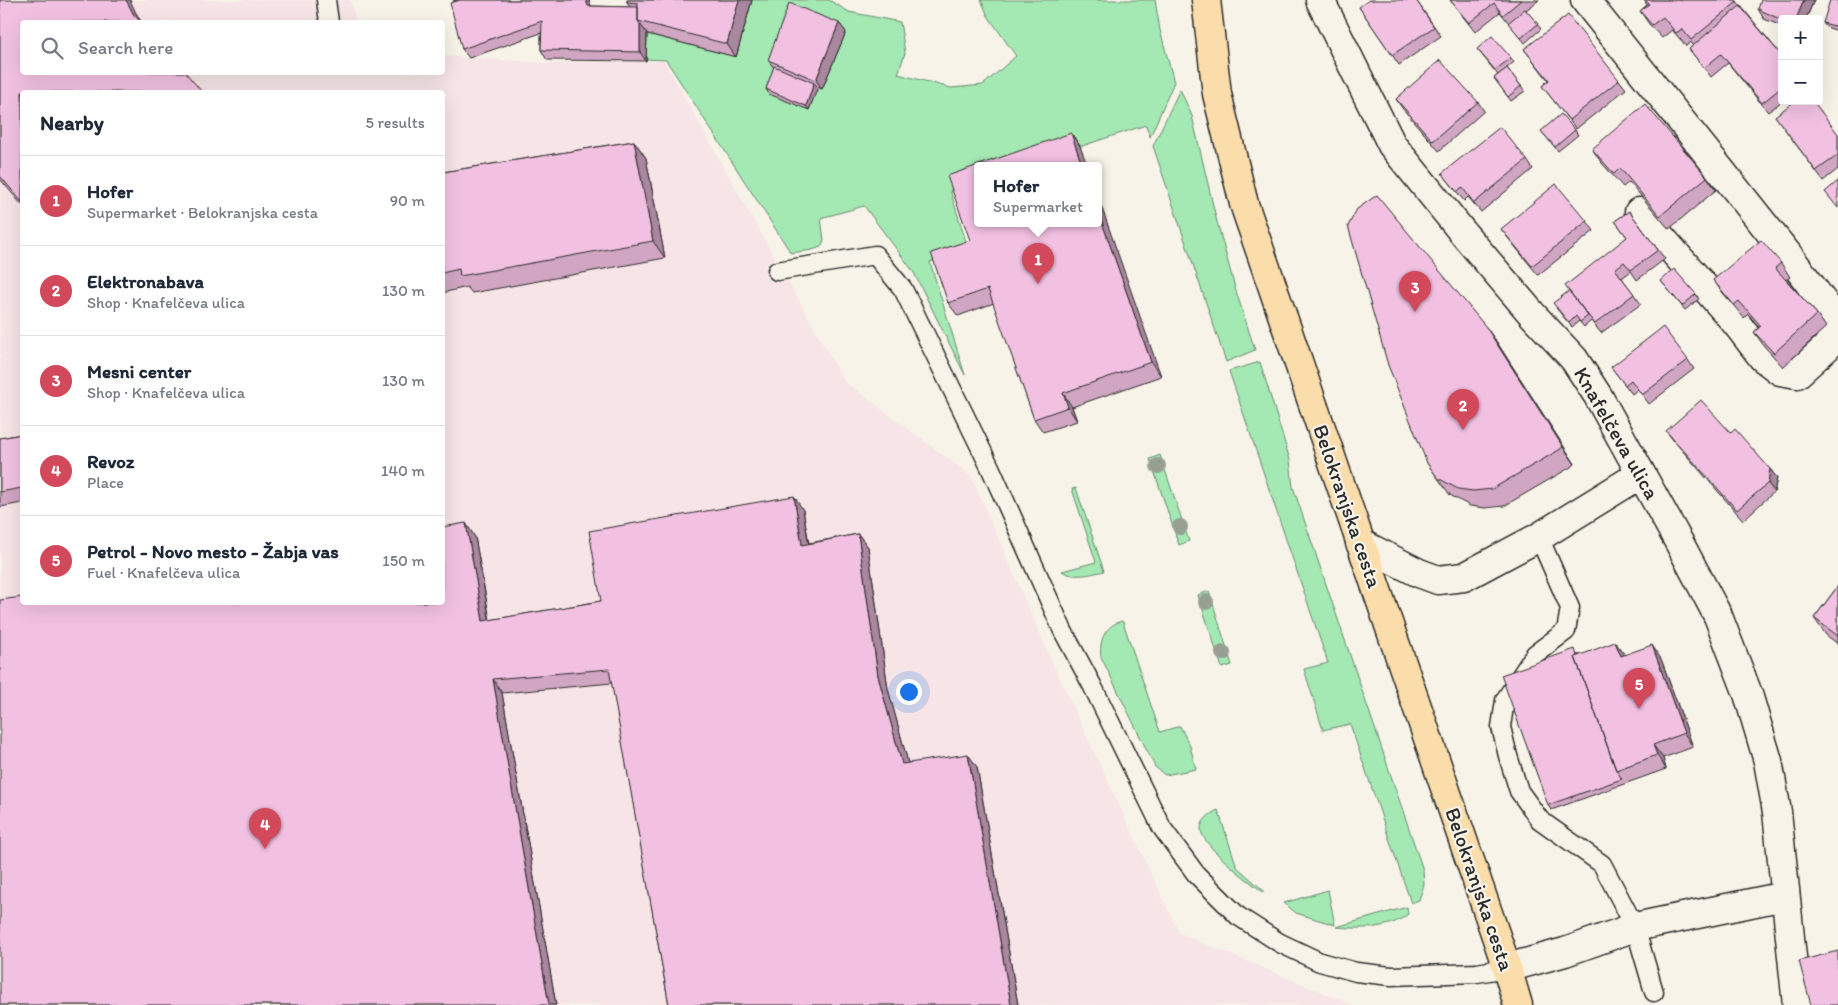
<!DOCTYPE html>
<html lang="en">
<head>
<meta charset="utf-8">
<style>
  :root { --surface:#fff; --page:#f2f2f3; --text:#1f2937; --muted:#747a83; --line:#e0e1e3; --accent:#d1495b }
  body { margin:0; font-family:Itim,sans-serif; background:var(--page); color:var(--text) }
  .controls { position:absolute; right:15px; top:15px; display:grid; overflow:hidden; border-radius:5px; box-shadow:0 5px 20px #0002 }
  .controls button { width:45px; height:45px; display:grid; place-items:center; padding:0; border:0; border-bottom:1px solid var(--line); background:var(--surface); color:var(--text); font:25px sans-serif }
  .you { position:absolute; left:908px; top:691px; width:18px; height:18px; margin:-12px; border:4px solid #fff; border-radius:50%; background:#1a73e8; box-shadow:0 0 0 8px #1a73e833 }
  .badge { display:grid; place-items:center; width:32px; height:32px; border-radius:50%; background:var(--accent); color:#fff; font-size:16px; font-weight:700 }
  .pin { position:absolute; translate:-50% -41px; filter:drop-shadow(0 1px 2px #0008) }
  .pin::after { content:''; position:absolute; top:26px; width:18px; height:15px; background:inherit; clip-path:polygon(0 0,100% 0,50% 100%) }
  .popup { position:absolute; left:974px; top:162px; width:128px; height:65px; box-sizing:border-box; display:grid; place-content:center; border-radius:5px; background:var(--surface); filter:drop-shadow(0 1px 4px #0005); font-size:16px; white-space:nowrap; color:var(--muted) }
  .popup b { font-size:19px; color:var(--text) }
  .popup::after { content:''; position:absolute; left:50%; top:100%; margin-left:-10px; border:10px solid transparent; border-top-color:var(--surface) }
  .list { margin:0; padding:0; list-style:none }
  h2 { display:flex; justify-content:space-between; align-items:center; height:65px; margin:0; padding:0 20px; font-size:21px }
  h2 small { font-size:16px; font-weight:400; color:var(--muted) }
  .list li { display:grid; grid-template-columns:32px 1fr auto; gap:15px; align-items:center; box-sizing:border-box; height:90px; padding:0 20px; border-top:1px solid var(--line) }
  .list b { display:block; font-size:19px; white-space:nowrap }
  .list p { margin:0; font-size:16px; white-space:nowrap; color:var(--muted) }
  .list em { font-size:16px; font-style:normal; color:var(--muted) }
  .icon { flex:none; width:28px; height:28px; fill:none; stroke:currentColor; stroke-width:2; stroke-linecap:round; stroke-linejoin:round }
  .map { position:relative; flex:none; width:1838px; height:1005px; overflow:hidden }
  .search { position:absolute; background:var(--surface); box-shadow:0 5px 20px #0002; left:20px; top:20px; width:425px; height:55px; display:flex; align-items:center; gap:12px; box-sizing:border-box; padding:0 18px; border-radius:5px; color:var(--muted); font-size:19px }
  .panel { position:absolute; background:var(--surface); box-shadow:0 5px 20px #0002; left:20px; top:90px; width:425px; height:515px; border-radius:5px }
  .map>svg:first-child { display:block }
</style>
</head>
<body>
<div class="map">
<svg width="1838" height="1005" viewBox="0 0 1838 1005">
  <rect width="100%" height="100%" fill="#f7f3e8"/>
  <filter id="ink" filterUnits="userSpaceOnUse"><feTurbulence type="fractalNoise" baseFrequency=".02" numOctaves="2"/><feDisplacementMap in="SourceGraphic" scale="10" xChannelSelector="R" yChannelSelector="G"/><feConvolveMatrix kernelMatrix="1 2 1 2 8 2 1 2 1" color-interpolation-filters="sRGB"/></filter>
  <g filter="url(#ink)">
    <path fill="#f6e4e6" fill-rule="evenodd" d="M0,0H350L356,22H22V72H442L443,56L545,63L664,61L844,381L971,476L1055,669L1179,933L1353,1005H0ZM22,92H442V602H22Z"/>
    <path fill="#a4e8b3" stroke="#688a6f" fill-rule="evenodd" d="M752,0H829L849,12L900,22L905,53L898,74L951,88L983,85L1016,56L988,16L981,0H1155L1160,30L1174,82L1150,137L1146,125L1024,165H978V181L950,190L968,248L930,262L965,375L913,271L864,206L821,218L824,240L821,247L812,250L791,253L666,60L646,59L647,34L736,57ZM845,32L822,89L818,87L769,94Z
      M1180,89L1192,116L1216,218L1235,288L1255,350L1226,362L1153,146Z
      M1260,362L1290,460L1293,487L1423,870L1424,884L1419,900L1411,903L1350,724L1323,730L1304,669L1328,663L1229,371Z
      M1160,455L1189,541L1179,545L1150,459Z
      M1076,488L1104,571C1092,574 1073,579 1062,571L1096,562L1072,489Z
      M1209,591L1232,665L1222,668L1198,595Z
      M1121,621L1123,622L1160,732L1180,726L1190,746L1196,769L1165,775L1155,767L1101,657C1099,641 1104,627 1121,621Z
      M1218,810L1237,867L1263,890V892C1249,881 1201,846 1201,829C1201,820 1211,813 1218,810Z
      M1328,890L1335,925L1296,913L1284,903Z
      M1407,907L1408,914C1390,930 1358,929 1336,927Z"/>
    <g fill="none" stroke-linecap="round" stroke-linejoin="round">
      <defs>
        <path id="lane" d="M326,0L329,22
          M777,271L875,255L903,289L990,467L1063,631L1092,685L1162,828L1196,874L1238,916L1280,943L1320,962L1356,972L1391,976L1477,973L1507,968
          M1539,537L1570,608L1566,631L1535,654L1505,700L1501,727L1508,756L1519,791L1540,820L1602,864L1635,927L1654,992"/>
        <path id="street" d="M1320,0L1392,145L1464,234L1532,314L1574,359L1598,396L1680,544L1718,616L1748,694L1768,761L1777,812L1797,1005
          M1585,0L1789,256L1832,314L1834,333L1827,347L1797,374L1780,371L1763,358L1736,323L1639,212
          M1360,543L1419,573L1438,580L1464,577L1539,537L1641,474
          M1507,968L1565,952L1635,927L1785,896"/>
        <path id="primary" d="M1206,0L1217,94L1244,204L1507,968L1518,1005"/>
      </defs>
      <use href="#lane" stroke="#2b2b2b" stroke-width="21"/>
      <use href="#street" stroke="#2b2b2b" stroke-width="31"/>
      <use href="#primary" stroke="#2b2b2b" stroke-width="31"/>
      <use href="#lane" stroke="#f7f3e8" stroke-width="18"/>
      <use href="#street" stroke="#f7f3e8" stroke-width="28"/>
      <use href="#primary" stroke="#fbddab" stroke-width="28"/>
    </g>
    <g fill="#979f93">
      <circle cx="1158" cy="466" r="8"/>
      <circle cx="1180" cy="527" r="8"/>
      <circle cx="1206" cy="602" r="8"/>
      <circle cx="1223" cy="653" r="8"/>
    </g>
    <path fill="#d0a6c2" stroke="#2b2b2b" d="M0,0L136,13L141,22L22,92V205L0,179Z
      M453,0H589L591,6L630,7L627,2V0H752L736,57L648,34L647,33L646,61L547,60L541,50V33L469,58L462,49L459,0L454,1Z
      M1416,0L1441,36L1399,65L1359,7Z
      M1450,0H1539L1526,10L1541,29L1525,43L1500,12L1475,32Z
      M1644,0H1736L1782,56V101L1768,112L1728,63L1711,77L1689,49L1693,45L1691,42L1686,46L1672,30L1662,38L1649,24L1640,11L1647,5Z
      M1814,0L1806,19H1782V26L1764,19L1758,9Z
      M1838,0V31L1826,27L1823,23Z
      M839,23L846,32L822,89L817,87L809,110L769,94L766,89L774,68L768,60Z
      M1477,49L1511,58L1514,62L1507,68L1525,91L1511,101L1494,78L1498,75Z
      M1524,49L1619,80L1626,89L1576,129L1542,86L1548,80Z
      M1396,99L1478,102L1484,111L1439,151L1402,108Z
      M1775,116L1838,134V169L1823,181Z
      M1575,130L1578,135L1558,151L1541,131Z
      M1071,133L1080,146L1098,223L1161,376L1072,407L1077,421L1043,432L1034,419L994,303L958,316L948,303L970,240Z
      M634,141L646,158L665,258L472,293L467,287L442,293L443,172Z
      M1592,149L1707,177L1716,190L1669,229L1629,182L1623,187L1601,162Z
      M1527,160L1533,169L1481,212L1468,197L1464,201L1442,173Z
      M1629,211L1665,259L1637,280L1631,271L1622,278L1641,304L1601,333L1591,321L1584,327L1579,321L1572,327L1556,308L1569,291L1627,237L1615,221Z
      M1587,221L1594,231L1538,275L1508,238L1501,229Z
      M1781,263L1790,277L1786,280L1817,314L1826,327L1783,367L1764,346L1754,332L1759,327L1748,314L1744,318L1723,293L1713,280Z
      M1661,281L1696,294L1699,299L1685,310Z
      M1486,327L1498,344L1575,464L1571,467L1504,506L1485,508L1470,506L1450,495L1427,463Z
      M1688,360L1694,369L1649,404L1638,389L1632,394L1611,367Z
      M1666,431L1731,433L1770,469L1777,478L1774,492L1743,520L1673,440Z
      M22,434V503L0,507V438Z
      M803,510L809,543L858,534L868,547L888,689L908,763L977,767L1018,1005H669L612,683L502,693L556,1005H0L475,537L490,620L601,601Z
      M1838,586V644L1826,635L1814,618Z
      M1578,654L1579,655H1624L1661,659L1693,747L1663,758L1666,769L1551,810L1548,805Z"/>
    <path fill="#a9879e" stroke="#2b2b2b" d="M126,0H130L136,13L141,22L134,15Z
      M586,0H589L594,15L588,6Z
      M739,0H752L736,57L727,44Z
      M1804,0H1814L1806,19H1796Z
      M839,23L846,32L822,89L816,80Z
      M640,24L647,33L646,61L640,52Z
      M814,83L818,87L809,110L806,106Z
      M1071,133L1080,146L1087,165H1082Z
      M634,141L646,158L665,258L653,241Z
      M1098,197L1161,376L1151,362L1098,211Z
      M1486,327L1498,344L1575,464L1563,447Z
      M1063,393L1072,407L1077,421L1068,407Z
      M1770,469L1777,478L1774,492L1768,483Z
      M794,496L803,510L811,558L802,545Z
      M466,523L475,537L492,634L483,621Z
      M858,534L868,547L888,689L912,777L902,764L878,676Z
      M1615,642L1625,655L1621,656Z
      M1652,645L1661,659L1693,747L1684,733Z
      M493,679L502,693L556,1005H549Z
      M1653,745L1663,758L1666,769L1657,755Z
      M968,754L977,767L1018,1005H1011Z"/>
    <path fill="#f2c1e2" stroke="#2b2b2b" d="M0,0H126L134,15L141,22H22V72H185L202,92H22V202L0,176Z
      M460,0H586L588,6L638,7V21L640,24V52L541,50L542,21L462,49L450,3Z
      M627,0H739L727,44L638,21V3L627,2Z
      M1369,0H1416L1434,27L1392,55L1359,7Z
      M1450,0H1521L1503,15L1494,3L1469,23Z
      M1645,0H1736L1737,2L1691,40L1682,29L1676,33L1663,17L1652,25L1640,11L1649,4Z
      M1761,0H1804L1796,19H1782V20L1758,9Z
      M1830,0H1838V27L1823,23Z
      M789,3L839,23L816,80L768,60Z
      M1740,6L1782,56V87L1762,103L1721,54L1704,68L1689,49Z
      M1525,9L1538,24L1521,38L1508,23Z
      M1568,15L1619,80L1569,120L1542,86L1549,80L1524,49Z
      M1492,36L1511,58L1495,70L1477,49Z
      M1440,60L1478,102L1433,141L1396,99Z
      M774,66L814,83L806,106L766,89Z
      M1507,68L1521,86L1508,97L1494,78Z
      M1795,101H1813L1838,134V155L1816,171L1775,116Z
      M1645,104L1707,177L1660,216L1620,168L1614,174L1592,149Z
      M1561,114L1575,130L1555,147L1541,131Z
      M1500,127L1527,160L1474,203L1462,187L1457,192L1442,173Z
      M1071,133L1082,165H978V223H1098V211L1151,362L1063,393L1068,407L1034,419L988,289L948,303L931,253L970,240L947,176Z
      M634,141L653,241L460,276L459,269L442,273L443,172Z
      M1838,181V208L1825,192Z
      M1556,184L1587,221L1532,266L1501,229Z
      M1377,195L1486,327L1563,447L1559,450L1492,489L1473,491L1458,489L1438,478L1427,463L1388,365L1348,226L1357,209Z
      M1629,211L1658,250L1631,270L1624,262L1615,269L1634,294L1595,324L1565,286L1627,237L1615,221Z
      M1761,240L1781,263L1775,268L1817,314L1774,353L1754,332L1761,326L1739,301L1734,305L1713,280Z
      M1674,269L1696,294L1682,306L1661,281Z
      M1569,291L1588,316L1580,322L1576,316L1569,323L1553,303Z
      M1663,327L1688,360L1642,395L1631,380L1625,385L1611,367Z
      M1701,400L1731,433L1735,429L1770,469L1768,483L1737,510L1666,431Z
      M22,434V488L0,492V438Z
      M794,496L802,545L858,534L878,676L902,764L968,754L1011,1005H669L609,669L493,679L549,1005H0V600L22,597V602H442V527L466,523L483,621L601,601L589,531Z
      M1838,586V636L1814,618Z
      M1615,642L1621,656L1652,645L1684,733L1653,745L1657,755L1616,770L1575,657Z
      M1575,649L1577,656L1575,657L1616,770L1622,779L1548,805L1501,675Z
      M1838,951V1005H1811L1799,961Z"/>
  </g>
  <g text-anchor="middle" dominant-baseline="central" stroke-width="4.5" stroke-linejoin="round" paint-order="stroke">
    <g font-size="21" fill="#2b2b2b" stroke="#f7f3e8">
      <text transform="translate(1617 433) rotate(60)">Knafelčeva ulica</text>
      <text transform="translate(1348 506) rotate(71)">Belokranjska cesta</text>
      <text transform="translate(1480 889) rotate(71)">Belokranjska cesta</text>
    </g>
  </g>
</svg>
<div class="controls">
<button>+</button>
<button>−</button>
</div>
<div class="you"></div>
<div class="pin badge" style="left:1038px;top:284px">1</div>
<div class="popup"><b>Hofer</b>Supermarket</div>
<div class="pin badge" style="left:1463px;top:430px">2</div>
<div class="pin badge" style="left:1415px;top:312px">3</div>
<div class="pin badge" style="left:265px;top:849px">4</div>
<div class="pin badge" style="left:1639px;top:709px">5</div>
<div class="search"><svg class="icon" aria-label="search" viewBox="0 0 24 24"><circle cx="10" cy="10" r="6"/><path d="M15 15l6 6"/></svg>Search here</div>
<section class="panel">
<h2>Nearby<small>5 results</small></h2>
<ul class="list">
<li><span class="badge">1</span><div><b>Hofer</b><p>Supermarket · Belokranjska cesta</p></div><em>90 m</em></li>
<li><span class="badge">2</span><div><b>Elektronabava</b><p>Shop · Knafelčeva ulica</p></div><em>130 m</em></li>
<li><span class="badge">3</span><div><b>Mesni center</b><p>Shop · Knafelčeva ulica</p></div><em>130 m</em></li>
<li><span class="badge">4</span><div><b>Revoz</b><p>Place</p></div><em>140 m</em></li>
<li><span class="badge">5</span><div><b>Petrol - Novo mesto - Žabja vas</b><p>Fuel · Knafelčeva ulica</p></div><em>150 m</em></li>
</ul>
</section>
</div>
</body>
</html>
